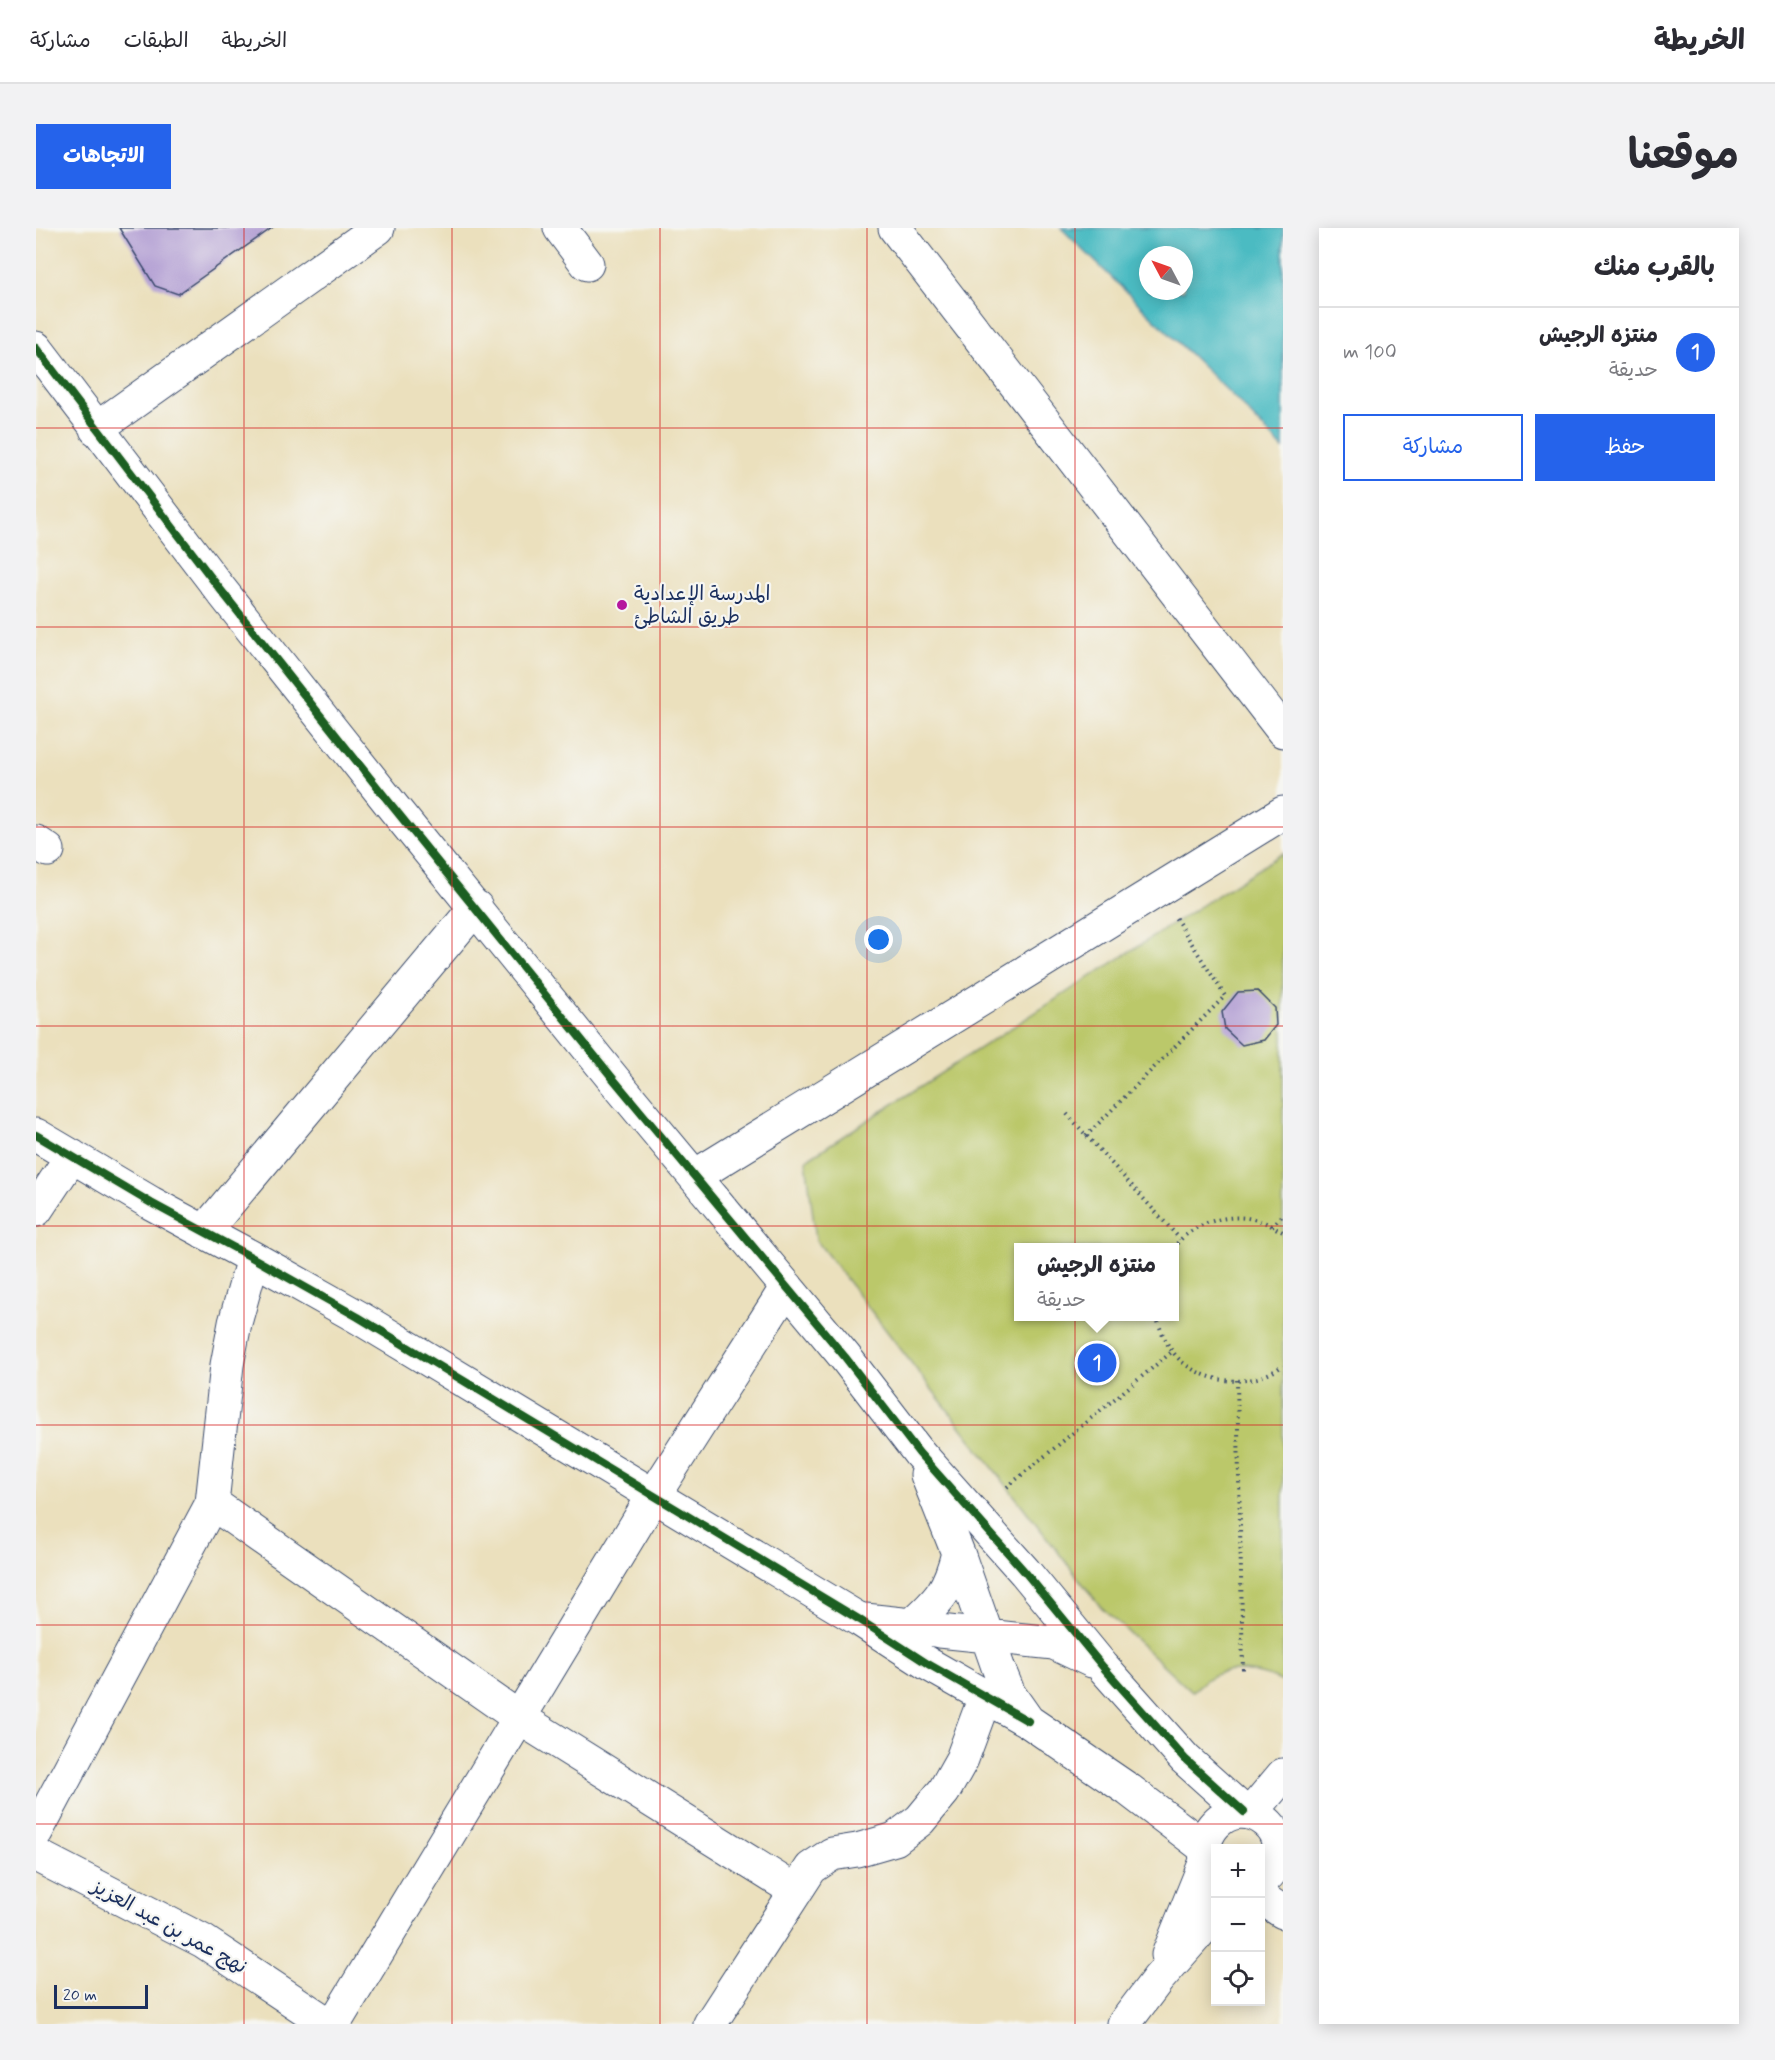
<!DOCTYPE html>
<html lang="ar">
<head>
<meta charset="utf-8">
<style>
  :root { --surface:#fff; --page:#f2f2f3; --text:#2b2b33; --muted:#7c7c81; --line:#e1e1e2; --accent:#2563eb }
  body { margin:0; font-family:Mynerve,"Playpen Sans Arabic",sans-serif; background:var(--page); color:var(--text); direction:rtl }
  .controls { position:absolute; right:18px; bottom:18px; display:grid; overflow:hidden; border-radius:0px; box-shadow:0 3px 15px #0003 }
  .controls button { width:54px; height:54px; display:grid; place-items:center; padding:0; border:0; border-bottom:2px solid var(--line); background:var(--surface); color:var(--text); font:30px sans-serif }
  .compass { position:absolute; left:1103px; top:18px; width:54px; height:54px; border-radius:50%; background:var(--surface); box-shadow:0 3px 15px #0003; rotate:311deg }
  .scale { position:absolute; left:18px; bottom:15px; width:94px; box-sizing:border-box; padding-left:6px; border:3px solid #1b2f5e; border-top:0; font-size:16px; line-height:21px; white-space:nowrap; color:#1b2f5e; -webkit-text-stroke:4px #f6f6f2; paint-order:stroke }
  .you { position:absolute; left:843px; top:712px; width:21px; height:21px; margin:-15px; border:4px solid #fff; border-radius:50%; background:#1a73e8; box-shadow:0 0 0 9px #1a73e833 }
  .badge { display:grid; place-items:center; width:39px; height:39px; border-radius:50%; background:var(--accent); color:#fff; font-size:20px; font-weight:700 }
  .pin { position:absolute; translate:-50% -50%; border:3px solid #fff; box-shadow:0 2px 6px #0006 }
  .popup { position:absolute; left:978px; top:1015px; width:165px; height:78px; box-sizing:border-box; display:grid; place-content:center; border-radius:0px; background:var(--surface); filter:drop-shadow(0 2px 4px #0005); font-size:20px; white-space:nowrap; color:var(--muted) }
  .popup b { font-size:22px; color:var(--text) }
  .popup::after { content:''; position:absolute; left:50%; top:100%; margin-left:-12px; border:12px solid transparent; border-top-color:var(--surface) }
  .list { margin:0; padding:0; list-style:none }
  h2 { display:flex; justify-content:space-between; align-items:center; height:78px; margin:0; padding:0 24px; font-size:26px }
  h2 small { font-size:20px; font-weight:400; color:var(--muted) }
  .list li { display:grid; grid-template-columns:39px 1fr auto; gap:18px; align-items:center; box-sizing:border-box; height:90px; padding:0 24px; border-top:2px solid var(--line) }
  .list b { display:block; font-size:22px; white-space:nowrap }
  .list p { margin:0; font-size:20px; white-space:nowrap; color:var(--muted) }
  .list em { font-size:20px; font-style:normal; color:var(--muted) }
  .actions { display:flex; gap:12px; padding:18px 24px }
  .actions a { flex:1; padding:14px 0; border:2px solid var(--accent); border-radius:0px; text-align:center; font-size:21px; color:var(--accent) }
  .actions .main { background:var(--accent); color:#fff }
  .icon { flex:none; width:33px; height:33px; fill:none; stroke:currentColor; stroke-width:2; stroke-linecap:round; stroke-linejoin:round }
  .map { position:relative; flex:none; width:1247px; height:1796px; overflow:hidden; direction:ltr; border-radius:0px }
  header { display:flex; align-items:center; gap:36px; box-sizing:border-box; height:84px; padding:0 30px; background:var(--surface); border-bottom:2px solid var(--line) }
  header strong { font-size:28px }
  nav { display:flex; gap:33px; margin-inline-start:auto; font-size:21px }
  .intro { display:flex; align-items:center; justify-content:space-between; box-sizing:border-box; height:144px; padding:0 36px }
  h1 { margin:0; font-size:42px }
  .button { padding:15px 27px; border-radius:0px; background:var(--accent); color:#fff; font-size:21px; font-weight:700 }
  main { display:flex; gap:36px; padding:0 36px }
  aside { flex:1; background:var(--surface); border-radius:0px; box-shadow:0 3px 15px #0003 }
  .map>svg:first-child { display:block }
</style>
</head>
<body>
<header>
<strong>الخريطة</strong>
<nav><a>الخريطة</a><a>الطبقات</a><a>مشاركة</a></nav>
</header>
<div class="intro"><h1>موقعنا</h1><a class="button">الاتجاهات</a></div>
<main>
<aside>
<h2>بالقرب منك<small></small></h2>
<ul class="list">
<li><span class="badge">1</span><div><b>منتزه الرجيش</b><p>حديقة</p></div><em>100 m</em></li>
</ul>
<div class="actions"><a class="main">حفظ</a><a>مشاركة</a></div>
</aside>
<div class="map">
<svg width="1247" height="1796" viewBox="0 0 1247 1796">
  <rect width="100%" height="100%" fill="#f6f6f2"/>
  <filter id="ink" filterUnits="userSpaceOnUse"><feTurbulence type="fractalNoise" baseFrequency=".0167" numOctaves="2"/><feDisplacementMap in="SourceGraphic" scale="12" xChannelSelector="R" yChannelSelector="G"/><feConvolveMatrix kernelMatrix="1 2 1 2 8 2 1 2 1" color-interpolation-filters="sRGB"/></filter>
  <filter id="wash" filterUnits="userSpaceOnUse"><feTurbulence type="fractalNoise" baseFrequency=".008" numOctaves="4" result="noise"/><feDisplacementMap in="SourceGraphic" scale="24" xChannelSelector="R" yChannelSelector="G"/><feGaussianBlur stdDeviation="1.35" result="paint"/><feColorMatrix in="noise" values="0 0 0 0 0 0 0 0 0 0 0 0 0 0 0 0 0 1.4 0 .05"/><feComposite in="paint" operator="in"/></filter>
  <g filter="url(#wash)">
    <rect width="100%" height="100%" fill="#ebe0bd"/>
    <path fill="#bbc86a" stroke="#6b7c64" stroke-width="1.5" fill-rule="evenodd" d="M1247,625V1454C1226,1444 1192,1437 1171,1451C1166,1455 1161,1460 1156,1464L1064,1378L780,1012L770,932ZM983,1020H1139V1088H983Z"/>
    <path fill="#4cbbc2" stroke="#347590" stroke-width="1.5" fill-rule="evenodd" d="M1025,0H1247V221L1201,172ZM1112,27H1148V63H1112Z"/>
    <g id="blocks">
      <path fill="#ae99d1" d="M83,0H236L142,66L119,58Z
        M1222,763L1239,780L1240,797L1228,812L1206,817L1189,801L1186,784L1202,764Z"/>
    </g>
  </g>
  <g filter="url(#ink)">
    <use href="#blocks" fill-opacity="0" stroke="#3a4a6c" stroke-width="1.5"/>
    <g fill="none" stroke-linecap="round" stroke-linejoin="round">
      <defs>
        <path id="minor" d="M524,0L551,36
          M859,0L1247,503
          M0,120L180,356L357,579L579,853L809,1129L883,1225L989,1344L1067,1439L1149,1531L1208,1584
          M60,201L342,0
          M0,614L12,622
          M0,907L115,975L217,1030L322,1089L824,1392L892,1436L992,1493
          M659,948L1247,585
          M0,982L36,928
          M168,1004L440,679
          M891,1247L922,1325L962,1439L973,1466L992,1493L1093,1562L1168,1619
          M176,1275L191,1137L199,1095L217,1030
          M829,1392L876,1397L903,1403L1018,1415L1056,1433
          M876,1397C904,1372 913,1362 922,1325
          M1215,1585L1247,1547
          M0,1604L176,1275L482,1489L760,1663
          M0,1627L167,1713L292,1796
          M1180,1648C1147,1612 1195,1563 1230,1594C1237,1600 1242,1609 1242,1618C1243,1633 1237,1645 1224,1653
          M1224,1669L1247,1684
          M1132,1727L1170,1633
          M298,1796L618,1267L751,1059
          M674,1796L775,1640L796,1626L821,1622L859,1611L884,1592L908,1563L926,1531L949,1469
          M1088,1796L1122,1751L1180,1685"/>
      </defs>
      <use href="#minor" stroke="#3a4a6c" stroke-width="35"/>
      <path stroke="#3a4a6c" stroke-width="4" stroke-dasharray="1.5 4.5" stroke-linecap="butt" d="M1031,886L1144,1011
        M1050,908L1189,768L1139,689
        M1236,998L1247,987
        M1137,1020C1156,995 1191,984 1221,992C1230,994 1239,1000 1247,1004
        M1120,1088C1125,1103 1130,1117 1141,1129C1168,1157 1217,1161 1247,1137
        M1201,1152L1207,1444
        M971,1259L1137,1123"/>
      <use href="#minor" stroke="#fff" stroke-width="33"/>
      <defs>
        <path id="cycleway" d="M0,120L180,356L357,579L579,853L809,1129L883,1225L989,1344L1067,1439L1149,1531L1208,1584
          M0,907L115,975L217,1030L322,1089L824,1392L892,1436L992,1493"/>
      </defs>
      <use href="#cycleway" stroke="#f6f6f2" stroke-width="11"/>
      <use href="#cycleway" stroke="#1b5e20" stroke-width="8"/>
    </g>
  </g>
  <path fill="none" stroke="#d62828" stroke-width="1.5" stroke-opacity="0.55" d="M208,0V1796M416,0V1796M624,0V1796M831,0V1796M1039,0V1796M0,200H1247M0,399H1247M0,599H1247M0,798H1247M0,998H1247M0,1197H1247M0,1397H1247M0,1596H1247"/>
  <circle fill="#b5179e" stroke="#f6f6f2" stroke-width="2" cx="586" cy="377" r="6"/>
  <g text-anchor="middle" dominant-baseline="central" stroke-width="4.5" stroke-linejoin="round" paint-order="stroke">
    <g font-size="20" fill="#1b2f5e" stroke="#f6f6f2" text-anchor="start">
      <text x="598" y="366">المدرسة الإعدادية<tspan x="598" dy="23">طريق الشاطئ</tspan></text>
    </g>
    <g font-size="20" fill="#1b2f5e" stroke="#f6f6f2">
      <text transform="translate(133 1699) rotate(29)">نهج عمر بن عبد العزيز</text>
    </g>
  </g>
</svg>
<div class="controls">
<button>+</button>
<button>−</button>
<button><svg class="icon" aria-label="locate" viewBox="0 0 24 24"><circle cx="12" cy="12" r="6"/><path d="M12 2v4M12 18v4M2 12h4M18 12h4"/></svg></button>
</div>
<svg class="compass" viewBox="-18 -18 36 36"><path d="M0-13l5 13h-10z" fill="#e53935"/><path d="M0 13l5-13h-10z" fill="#7c7c81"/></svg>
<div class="scale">20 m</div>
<div class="you"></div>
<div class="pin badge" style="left:1061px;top:1135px">1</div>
<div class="popup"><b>منتزه الرجيش</b>حديقة</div>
</div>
</main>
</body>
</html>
